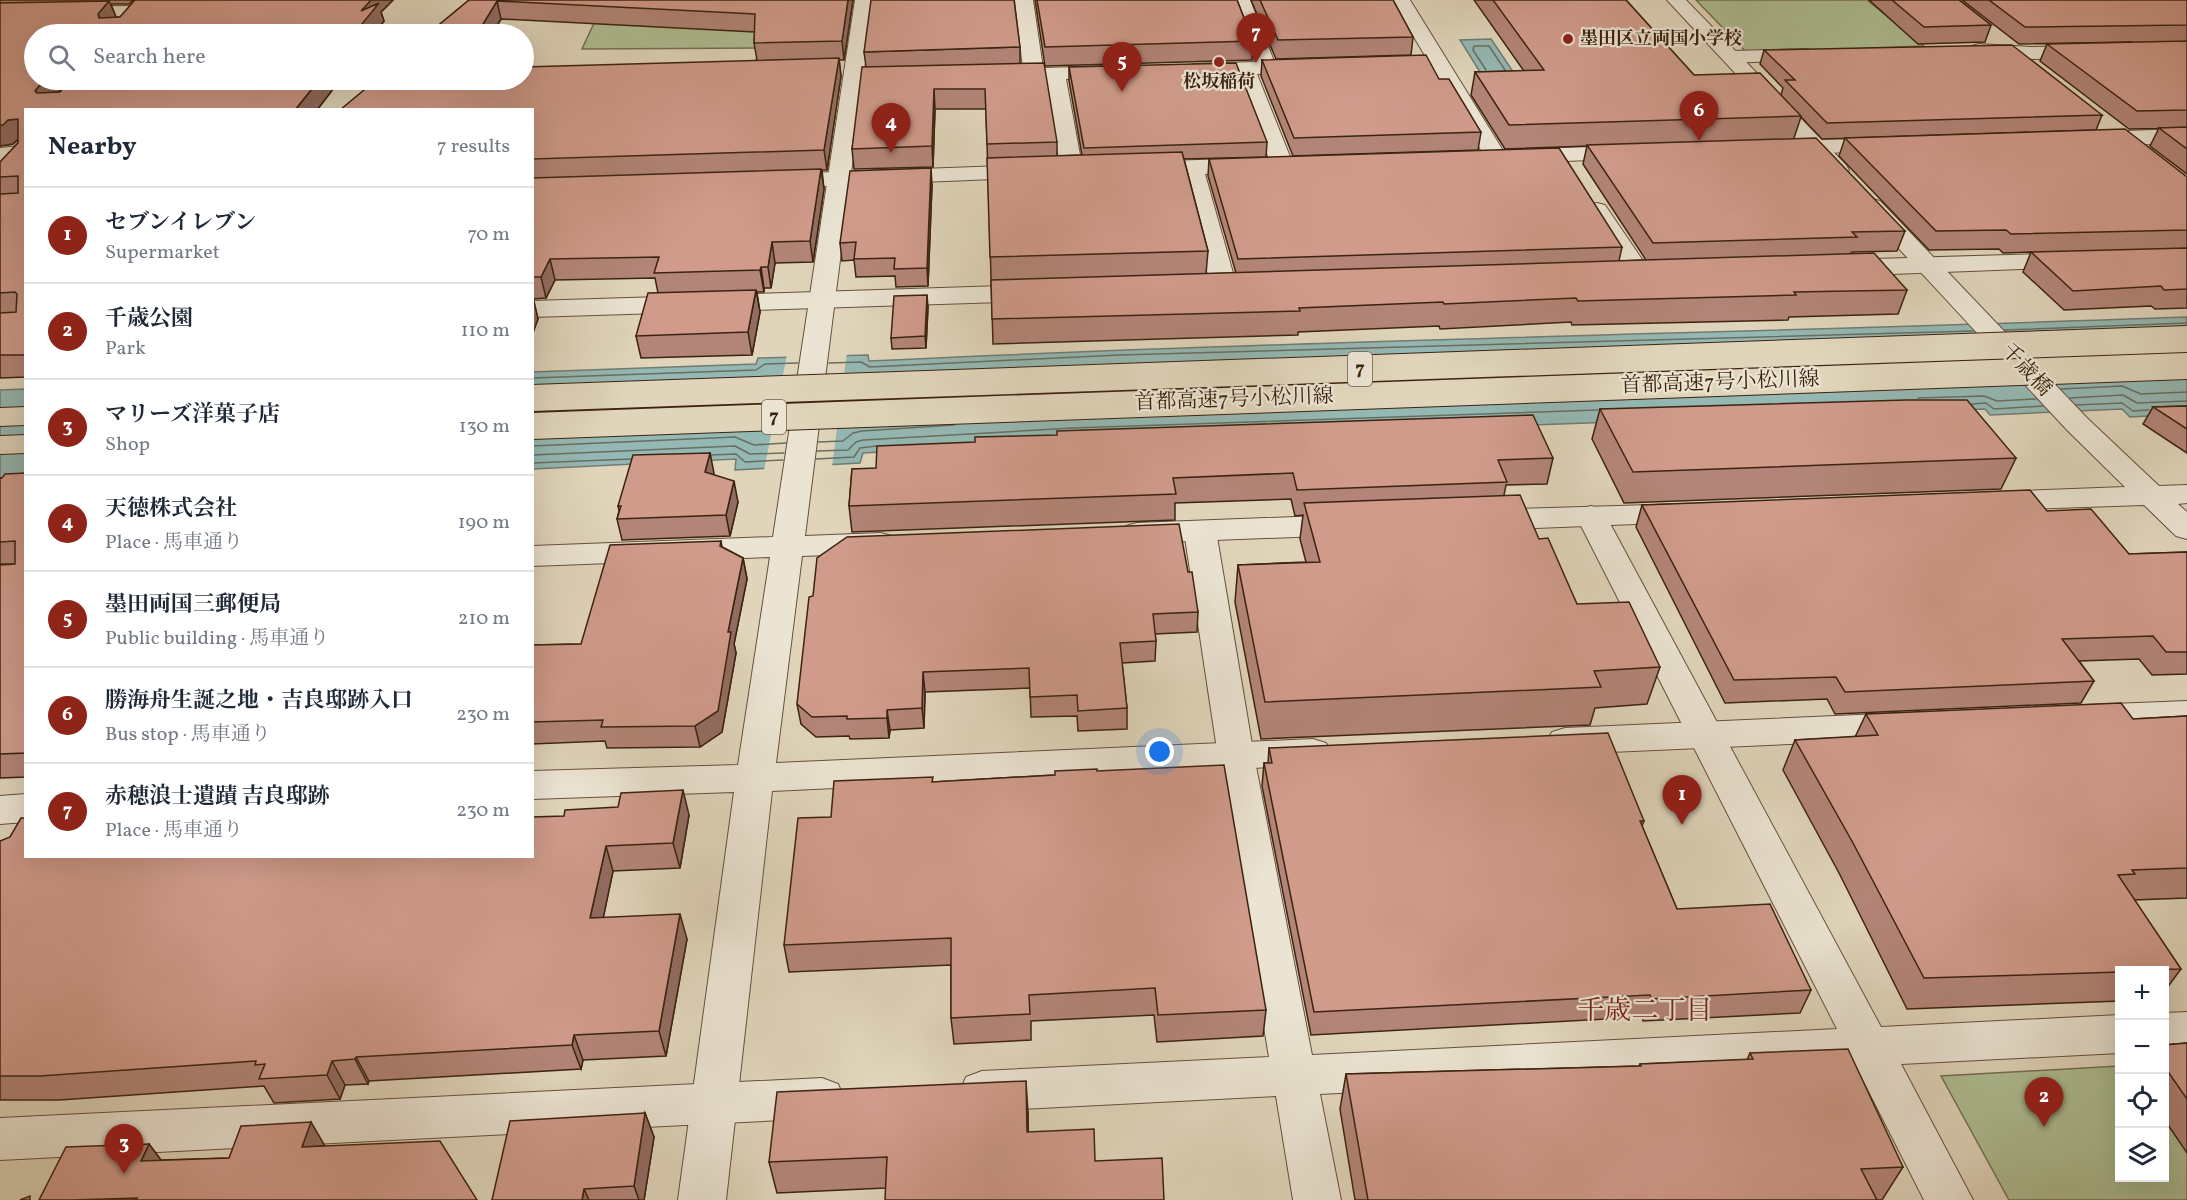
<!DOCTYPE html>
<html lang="en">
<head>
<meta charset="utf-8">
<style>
  :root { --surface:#fff; --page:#f6f6f7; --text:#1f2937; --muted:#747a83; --line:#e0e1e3; --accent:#8f2418 }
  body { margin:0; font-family:Vollkorn,"Noto Serif JP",serif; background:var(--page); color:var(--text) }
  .controls { position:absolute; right:18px; bottom:18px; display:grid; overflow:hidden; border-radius:0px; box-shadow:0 6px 24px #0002 }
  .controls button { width:54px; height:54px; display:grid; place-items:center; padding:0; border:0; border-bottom:2px solid var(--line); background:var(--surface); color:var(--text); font:30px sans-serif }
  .you { position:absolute; left:1160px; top:752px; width:21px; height:21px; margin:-15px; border:4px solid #fff; border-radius:50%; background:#1a73e8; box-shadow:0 0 0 9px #1a73e833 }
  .badge { display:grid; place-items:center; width:39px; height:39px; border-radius:50%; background:var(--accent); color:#fff; font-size:20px; font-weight:700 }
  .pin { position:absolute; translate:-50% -50px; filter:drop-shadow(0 2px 3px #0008) }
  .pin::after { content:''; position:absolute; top:32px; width:21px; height:18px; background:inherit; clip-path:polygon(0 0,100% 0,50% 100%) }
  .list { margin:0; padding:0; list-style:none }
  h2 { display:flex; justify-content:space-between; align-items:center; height:78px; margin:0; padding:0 24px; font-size:26px }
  h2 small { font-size:20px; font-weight:400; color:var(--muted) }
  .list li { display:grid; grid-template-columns:39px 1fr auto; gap:18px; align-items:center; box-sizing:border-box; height:96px; padding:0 24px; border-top:2px solid var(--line) }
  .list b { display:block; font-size:22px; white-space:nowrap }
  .list p { margin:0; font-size:20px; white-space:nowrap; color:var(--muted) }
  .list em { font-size:20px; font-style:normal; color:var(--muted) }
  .icon { flex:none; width:33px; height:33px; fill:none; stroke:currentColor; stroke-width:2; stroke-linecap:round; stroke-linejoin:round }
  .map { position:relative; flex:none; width:2187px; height:1200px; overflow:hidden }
  .search { position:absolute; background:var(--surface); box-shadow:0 6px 24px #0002; left:24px; top:24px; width:510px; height:66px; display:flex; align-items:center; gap:15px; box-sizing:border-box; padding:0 21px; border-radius:33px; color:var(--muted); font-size:22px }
  .panel { position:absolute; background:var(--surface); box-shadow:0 6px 24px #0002; left:24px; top:108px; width:510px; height:750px; border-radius:0px }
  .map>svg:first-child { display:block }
</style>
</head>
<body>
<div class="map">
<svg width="2187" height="1200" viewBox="0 0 2187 1200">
  <rect width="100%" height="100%" fill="#e0d5bb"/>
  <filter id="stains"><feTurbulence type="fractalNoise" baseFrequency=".00333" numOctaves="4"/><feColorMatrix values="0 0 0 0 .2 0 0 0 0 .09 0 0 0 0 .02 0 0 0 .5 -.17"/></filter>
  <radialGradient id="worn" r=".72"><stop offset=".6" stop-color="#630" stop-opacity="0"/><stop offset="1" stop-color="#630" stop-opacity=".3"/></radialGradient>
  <path fill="#aebe93" stroke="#757052" stroke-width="1.5" d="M1696,0H1867L1924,46L1747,53Z
    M773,19L766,48L582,49L595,21Z
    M2187,1062V1200H2009L1941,1076L2119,1066L2120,1178H2164L2165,1063Z"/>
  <path fill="#94b8b3" stroke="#717c72" stroke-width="1.5" d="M1491,39L1518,79L1485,80L1460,40Z
    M2187,317V414L2130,417L2122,409L1990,415L1985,409L1073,441L863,453L860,463L735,470L736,459L533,469L532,372L756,364L758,358L868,355L869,361C1308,340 1748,333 2187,317Z
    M25,389V489L0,490V390Z"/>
  <path fill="#e0d5bb" d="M847,353L832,467L764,470L787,355Z"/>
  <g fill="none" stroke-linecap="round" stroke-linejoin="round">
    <path stroke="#686e62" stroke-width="1.5" d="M1486,70L1473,50L1474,46H1489L1505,70
      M2005,330L2187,323
      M829,363L861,362L870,367L1119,355L1973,331
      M532,378L756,370L765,364L798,363
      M2061,389L2122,386L2141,394L2187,392
      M1918,398L1984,396L1997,401L2036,399
      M2070,398L2123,395L2137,403L2187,401
      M1972,404L1986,403L1994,409L2043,406
      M2076,405L2122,403L2133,411L2149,410
      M818,442L843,441L853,433L862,431L954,425
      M532,446L735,437L754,445L786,443
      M817,451L848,450L856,442L863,440L1073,428L1598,410
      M532,455L735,446L750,454L784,453
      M711,455L736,454L745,462L783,460
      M816,459L854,457L860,448L876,446
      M532,463L631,459"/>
    <defs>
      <path id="minor" d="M1015,0H1033L1043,68L1112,66L1119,68L1122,72L1119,76L1112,78L1066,79L1083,171L1080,176L1072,178L1064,176L1061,171L1046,80L995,79L992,75L995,71L1023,68Z
        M1232,0H1250L1274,61L1314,62L1317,66L1314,70L1307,72L1257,74L1293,164L1290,169L1282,171L1274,169L1271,164L1237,75L1187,74L1184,70L1187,66L1194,64L1255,62Z
        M135,6L142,8L144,12L142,16L0,19V7Z
        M1979,44L2031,47L2089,46L2096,48L2099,52L2096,56L2089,58L2031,59L1972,54L1969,50L1972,46Z
        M1807,49L1814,51L1817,55L1814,59L1731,63L1724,61L1721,57L1724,53L1731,51Z
        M2187,129V143L2090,146L2082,144L2079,139L2082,134L2090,132Z
        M1885,138L1893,140L1896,145L1893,150L1784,155L1776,153L1773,148L1776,143L1784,141Z
        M20,146L26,148V158L0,162V148Z
        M1630,146L1638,148L1641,153L1638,158L1520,163L1512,161L1509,156L1512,151L1520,149Z
        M1253,158L1261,160L1264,165L1261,170L1205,174L1237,287L1233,292L1224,295L1215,292L1211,287L1183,174L1142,176L1134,174L1131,169L1134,164L1142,162Z
        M1031,165L1039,167L1042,172L1039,177L780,188L772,186L769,181L772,176L780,174Z
        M1597,203L1605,205L1652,274L1648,279L1639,282L1630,279L1626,274L1585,210L1589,205Z
        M2071,253L2080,255L2083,260L2080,265L2071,267L1841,276L1832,273L1828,268L1832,263L1841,260Z
        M1037,285L1046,288L1050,293L1046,298L1037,301L532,317V301Z
        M1591,506L1602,509L1606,516L1881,1027L2120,1015V1053L1901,1064L1973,1200H1924L1856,1066L1320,1094L1341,1200H1293L1276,1096L982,1111L966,1105L960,1091L966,1077L982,1071L1269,1057L1218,756L1184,531L1189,524L1200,521L1211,524L1216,531L1254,756L1312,1055L1837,1029L1576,516L1580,509Z
        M2187,1012V1050L2164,1051V1013Z
        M822,1078L838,1084L844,1098L838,1112L822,1118L0,1160V1118Z"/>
      <path id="tertiary" d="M855,0H873L805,536L881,533L892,536L897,543L892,550L881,553L802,556L776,763L1313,739L1326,743L1331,752L1326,761L1313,765L772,791L726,1200H678L734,792L532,799V771L738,765L770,557L532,566V546L773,537Z
        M1392,0H1410L1507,157L1504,162L1496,164L1488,162Z
        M1667,0H1686L1846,165L1849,170L1846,175L1838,177L1830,175Z
        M1872,199L1880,201L2087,418L2159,486L2187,485V503L2178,504L2187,512V539L2176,536L2144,505L1994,510L1983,508L1979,501L1983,494L1994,492L2125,487L2067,430L1864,211L1860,206L1864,201Z
        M1685,504L1696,506L1700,513L1696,520L1685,522L1484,530L1473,527L1468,520L1473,513L1484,510Z
        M1346,515L1357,518L1362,525L1357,532L1346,535L1137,543L1126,540L1121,533L1126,526L1137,523Z
        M2187,701V727L2087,731L2074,727L2069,718L2074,709L2087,705Z
        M1903,713L1916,717L1921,726L1916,735L1903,739L1565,754L1552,750L1547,741L1552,732L1565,728Z
        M26,794V822L0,824V796Z"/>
      <path id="motorway" d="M26,407V425L0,426V408Z
        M26,435V453L0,454V436Z"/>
    </defs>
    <use href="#minor" stroke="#65503b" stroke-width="2"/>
    <use href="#tertiary" stroke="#65503b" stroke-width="2"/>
    <use href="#motorway" stroke="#3c2310" stroke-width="2"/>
    <use href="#minor" fill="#ebe4d3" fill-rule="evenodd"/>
    <use href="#tertiary" fill="#ebe4d3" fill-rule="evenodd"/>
    <use href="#motorway" fill="#e0d5bb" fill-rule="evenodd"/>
    <defs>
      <path id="motorway-bridge" d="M532,398L2187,339
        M532,426L2187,366"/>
    </defs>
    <use href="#motorway-bridge" stroke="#3c2310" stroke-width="28" stroke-linecap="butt"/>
    <use href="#motorway-bridge" stroke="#e0d5bb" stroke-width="26"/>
  </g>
  <path fill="#b38578" stroke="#3c2310" stroke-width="1.5" d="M0,0H133L129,4H111L116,17H120L135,0H393L381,12L384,21L374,34H34V80H68L58,92L340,80L317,110H26V377L0,378V162L18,143V140L13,144L0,146Z
    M469,0H853L844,60H839L841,76L827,170H822L824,189L813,262L775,263L771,288H764V292H757L760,312L752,355L641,358L636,336L658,293L655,278L555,280L546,298L533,299L538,319L532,335V110L757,60L754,43L755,32L501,19L492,34H428Z
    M1035,0H1237L1253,41L1252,60L1045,66Z
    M1251,0H1393L1413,37L1411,55L1276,59Z
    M1474,0H1626L1694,75L1781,95L1783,88L1760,64L1764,50L2102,115L2096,130L1822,139L1801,117L1794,138L1905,231L1897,251L1852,252L1851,253L1907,290L1898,314L1789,317L1788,320L1572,325L1571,322L1440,329L1439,326L1298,332V335L993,344L986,109H935L933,167L854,169L852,149L866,67L864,52L1020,47V63L1057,142V156L1082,155L1069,81V67L1267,142L1266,157L1184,159L1208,251L1206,274L1236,273L1208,176L1209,159L1622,247L1619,261L1646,260L1583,164L1587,146L1505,149L1471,95L1475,72L1524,71Z
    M1869,0H1959L1991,25L1985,42L1918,44Z
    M1962,0H2187V174L2150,146L2159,128H2175L2129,129L2040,61L2047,44L2132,42L2019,44Z
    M1262,60L1481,132L1478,150L1293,156L1261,76Z
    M1845,138L2187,177V308L2155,309L2151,306L2064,310L2023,272L2031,252L2003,253L1999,249L1929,250L1839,156Z
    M932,185L928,286L896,287L895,276L856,277L854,260L842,261L840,243Z
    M928,307L926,348L892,349L891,338Z
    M2187,406V453L2143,424L2153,407Z
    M1600,409L2016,458L2001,489L1624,503L1592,439Z
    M710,453L713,474L738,502L730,536L622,540L617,519L619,511L618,506Z
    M1553,458L1547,484L1506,485L1504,495L1539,539L1577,604L1660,667L1647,704L1595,708L1590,725L1261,739L1235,602L1238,565L1306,562L1300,539L1303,515L1295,516L1291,499L1175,503V520L852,532L849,506L852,469Z
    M26,473V777L0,778V565L15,564H0V478Z
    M1642,505L2047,511L2129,554L2187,552V674L2152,675L2139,659L2079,661L2094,681L2081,703L1835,714L1827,699L1725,703L1636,527Z
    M721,541L722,547L743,558L747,579L734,644L736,653L722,732L700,747L607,748L605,741L532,744V645L581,644Z
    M1188,572L1198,612L1197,632L1155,634L1156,641L1155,661L1122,663L1127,708V729L1078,731L1077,716L1031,717L1030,688L925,692L924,728L890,730L889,738L850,739L849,736L816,737L801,724L797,704Z
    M1866,714L2133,719L2187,716V898L2134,900L2181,969L2164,992V970H2120V1001L1907,1009L1839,873L1783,770L1795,740L1855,737Z
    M1269,748L1644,821L1642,826L1677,909L1811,990L1800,1013L1643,1021L1642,1017L1311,1035L1262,786L1264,763H1268Z
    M1097,771L1266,1010L1263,1036L1157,1042L1154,1015L1031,1021V1040L954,1044L951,1018V965L789,972L784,945L831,817L933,782L1055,775Z
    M689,815L680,868L613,871L603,918L687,939L666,1056L583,1060L581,1069L369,1081L368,1084L345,1085L340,1099L274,1103L264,1086L59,1100H0V841L26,856Z
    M2187,1043V1153L2164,1119V1045Z
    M1750,1053L1903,1167L1882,1200H1355L1340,1109L1346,1074L1639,1066L1640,1064L1747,1060Z
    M1028,1112V1132L1095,1161L886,1188L777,1193L769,1162Z
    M645,1113L654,1137L644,1200H492Z
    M149,1144L161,1160L229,1158L325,1146L477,1200H39Z"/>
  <path fill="#926c61" stroke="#3c2310" stroke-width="1.5" d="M371,0H393L381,12L384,21L374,34H354L361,11Z
    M848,0H853L844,60L842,41Z
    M109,1L117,19L105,33L98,14Z
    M497,1L501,19L492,34H477Z
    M839,58L841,76L827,170L824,150Z
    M44,80H68L44,110L35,91Z
    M319,80H340L317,110H295Z
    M934,89L935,109L933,167L932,146Z
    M18,119L26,139L17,140L13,144L0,146V125L8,120Z
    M931,168L932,185L928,286L927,268Z
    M821,169L824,189L813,262L810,241Z
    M772,242L775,263L771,288L768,267Z
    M550,259L555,280L546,298L541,277Z
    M761,267L764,288V292L760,270Z
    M756,290L760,312L752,355L748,332Z
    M927,295L928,307L926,348L925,336Z
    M533,297L538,319L532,335V298Z
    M710,453L714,473L709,492L705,472Z
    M734,481L738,502L730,536L726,515Z
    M743,558L747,579L734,644L736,653L722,732L700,747L695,726L728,632Z
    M923,672L925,692L924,728L922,708Z
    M887,710L890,730L889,738L887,718Z
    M683,790L689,815L680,868L673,843Z
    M606,846L613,871L598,943L590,918Z
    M680,914L687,939L666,1056L659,1031Z
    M574,1035L583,1060L581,1069L572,1045Z
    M356,1057L369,1081L368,1084L355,1059Z
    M332,1061L345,1085L340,1099L327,1075Z
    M1026,1081L1028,1112L1029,1163L1027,1132Z
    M645,1113L654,1137L644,1200H639L634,1186Z
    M311,1122L325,1146L302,1147Z
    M149,1144L166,1167L141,1161Z
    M584,1189L589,1200H582Z"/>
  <path fill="#d09b8b" stroke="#3c2310" stroke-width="1.5" d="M135,0H371L361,11L379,3L354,34H34V80H44L35,91L37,93L60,92L70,80H319L295,110H26V355H0V313L16,312L17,294L15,292L0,293V194L18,193V176L0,177V162L18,143V119L8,120L3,125H0V3L109,1L98,14L99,18L120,17Z
    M469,0H848L842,41L754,43L755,14L497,1L477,34H428Z
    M871,0H1014L1020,47L864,52Z
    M1037,0H1237L1253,41L1045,47Z
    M1260,0H1393L1413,37L1278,40Z
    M1493,0H1626L1694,75L1760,73L1801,116L1509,125L1475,72L1544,70Z
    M1892,0H1959L1991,25L1924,27Z
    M1989,0H2187V25L2025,27Z
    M2187,41V110L2137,111L2047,44Z
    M2012,45L2102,115L1827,123L1785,80H1795L1764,50Z
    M1426,55L1439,79H1449L1481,132L1294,138L1262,60Z
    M839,58L824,150L532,159V110H340L376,80H524V67Z
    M1044,63L1057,142L987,144L985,89H934L932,146L852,149L862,67Z
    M1236,63L1267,142L1084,148L1069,67Z
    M2187,127V149L2159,128Z
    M2125,129L2187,177V230L2011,234L2006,230L1936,231L1845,138Z
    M1816,138L1905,231L1852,232L1857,237L1653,243L1587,145Z
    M1559,148L1622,247L1238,259L1209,159Z
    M1182,152L1208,251L990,257L987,158Z
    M931,168L927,268L894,269L895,258L854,259L856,242L840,243L850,171Z
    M821,169L810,241L772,242L768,267H761L760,270L654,273L659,257L550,259L541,277H532V178Z
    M2187,248V289L2164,290L2161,286L2073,291L2031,252Z
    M1874,253L1907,290L1794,292L1796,295L1578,301L1576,298L1444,304L1443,302L1299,308L1300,311L992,319L991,280Z
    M756,290L748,332L636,336L648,293Z
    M927,295L925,336L891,338L894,296Z
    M1906,400H1967L2016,458L1633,472L1600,409Z
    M2187,406V429L2153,407Z
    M1533,415L1553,458L1498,460L1507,482L1297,490L1293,473L1173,478L1176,494L849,506L852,469L876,468L877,446L975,442V437L1057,435V431Z
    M710,453L705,472L734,481L726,515L617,519L621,506H618L633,455Z
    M26,473V753L0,754V565L15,564V541L0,542V478H2L5,474Z
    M2030,490L2047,511L2091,509L2129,554L2187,552V652H2166L2153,636L2062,639L2094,681L1845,692L1836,677L1734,680L1642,505Z
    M1520,495L1539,539L1548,538L1577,604L1629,602L1660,667L1594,671L1601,687L1265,702L1238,565L1320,562L1304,503Z
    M1179,524L1188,572H1192L1198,612L1153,614L1156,641L1120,643L1127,708L1078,711L1077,695L1030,697L1029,668L923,672L922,708L887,710V718L847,719V716L812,717L797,704L809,597L813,596L817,558L847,537Z
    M721,541L720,546L743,558L728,632H731L718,711L695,726L601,727L603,720L532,722V645L581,644L610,545Z
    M2121,703L2133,719L2187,716V868L2132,870L2135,874L2118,875L2181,969L2120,970V972L1924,978L1853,843L1795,740L1878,735L1866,714Z
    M1608,733L1644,821H1640L1677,909L1770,904L1811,990L1652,999L1650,995L1314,1012L1264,763H1272L1269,748Z
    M1224,765L1266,1010L1158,1015L1155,988L1029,995L1030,1014L951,1018V938L784,945L798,818L831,817L834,781L933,777L932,782L1055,775V771L1097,769V771Z
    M683,790L673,843L606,846L590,918L680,914L659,1031L574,1035L572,1045L356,1057L355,1059L332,1061L327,1075L259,1079L265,1064L255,1065L256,1061L40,1076H0V841L10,837L21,818H26V856H532V817L564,816L565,810L618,807L621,793Z
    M2187,1043V1099L2164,1066V1045Z
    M1848,1049L1903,1167L1861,1169L1877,1200H1368L1346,1074L1641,1066L1640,1064L1753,1059L1750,1053Z
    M1026,1081L1027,1132L1094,1129L1095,1161L1162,1158L1164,1200H885L887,1157L769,1162L777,1092Z
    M645,1113L634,1186L584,1189L582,1200H492L510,1121Z
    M311,1122L302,1147L440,1141L477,1200H135L137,1198L72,1200H39L66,1147L149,1144L141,1161L229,1158L241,1126Z
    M30,1196V1200H20Z"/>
  <g fill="#8f2418" stroke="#ebe4d3" stroke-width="2">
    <circle cx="1568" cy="39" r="6"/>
    <circle cx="1219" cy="62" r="6"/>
  </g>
  <g text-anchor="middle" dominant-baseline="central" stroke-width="4.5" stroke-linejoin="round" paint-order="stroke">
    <g font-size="18" font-weight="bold" fill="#3c2310" stroke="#ebe4d3" text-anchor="start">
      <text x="1580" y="39">墨田区立両国小学校</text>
      <text x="1219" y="82" text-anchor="middle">松坂稲荷</text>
    </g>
    <g fill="#ebe4d3" stroke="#705d4a" stroke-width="1.5">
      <rect x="1348" y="352" width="24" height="34" rx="4.5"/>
      <rect x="762" y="400" width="24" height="34" rx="4.5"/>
    </g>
    <g font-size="20" font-weight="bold" fill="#3c2310">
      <text x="1360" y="369">7</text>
      <text x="774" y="417">7</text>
    </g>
    <g font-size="21" fill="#3c2310" stroke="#ebe4d3">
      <text transform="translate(2026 370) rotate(47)">千歳橋</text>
      <text transform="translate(1720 383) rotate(-2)">首都高速7号小松川線</text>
      <text transform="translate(1234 400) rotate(-2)">首都高速7号小松川線</text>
    </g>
    <g font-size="27" fill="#7a1f14" stroke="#ebe4d3">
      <text x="1645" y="1012">千歳二丁目</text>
    </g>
  </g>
  <rect width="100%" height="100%" filter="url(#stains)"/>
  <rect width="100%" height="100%" fill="url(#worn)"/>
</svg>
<div class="controls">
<button>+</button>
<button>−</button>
<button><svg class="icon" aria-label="locate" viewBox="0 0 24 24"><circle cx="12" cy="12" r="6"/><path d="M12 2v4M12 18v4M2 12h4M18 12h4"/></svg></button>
<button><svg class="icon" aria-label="layers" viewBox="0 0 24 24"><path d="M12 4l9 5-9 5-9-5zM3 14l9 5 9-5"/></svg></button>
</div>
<div class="you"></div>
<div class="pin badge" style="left:1682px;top:825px">1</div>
<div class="pin badge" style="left:2044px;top:1127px">2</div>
<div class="pin badge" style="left:124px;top:1174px">3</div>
<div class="pin badge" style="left:891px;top:153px">4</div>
<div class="pin badge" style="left:1122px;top:92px">5</div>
<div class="pin badge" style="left:1699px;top:141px">6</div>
<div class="pin badge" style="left:1256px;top:63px">7</div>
<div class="search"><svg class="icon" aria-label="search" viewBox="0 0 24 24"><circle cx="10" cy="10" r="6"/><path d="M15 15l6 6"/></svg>Search here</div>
<section class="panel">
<h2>Nearby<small>7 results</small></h2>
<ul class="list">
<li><span class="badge">1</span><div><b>セブンイレブン</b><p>Supermarket</p></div><em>70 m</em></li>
<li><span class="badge">2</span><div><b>千歳公園</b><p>Park</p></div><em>110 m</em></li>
<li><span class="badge">3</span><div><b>マリーズ洋菓子店</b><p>Shop</p></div><em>130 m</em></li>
<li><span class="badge">4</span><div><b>天徳株式会社</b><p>Place · 馬車通り</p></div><em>190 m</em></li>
<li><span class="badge">5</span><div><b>墨田両国三郵便局</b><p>Public building · 馬車通り</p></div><em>210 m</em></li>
<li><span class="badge">6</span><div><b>勝海舟生誕之地・吉良邸跡入口</b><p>Bus stop · 馬車通り</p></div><em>230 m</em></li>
<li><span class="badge">7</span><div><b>赤穂浪士遺蹟 吉良邸跡</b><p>Place · 馬車通り</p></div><em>230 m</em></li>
</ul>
</section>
</div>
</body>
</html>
